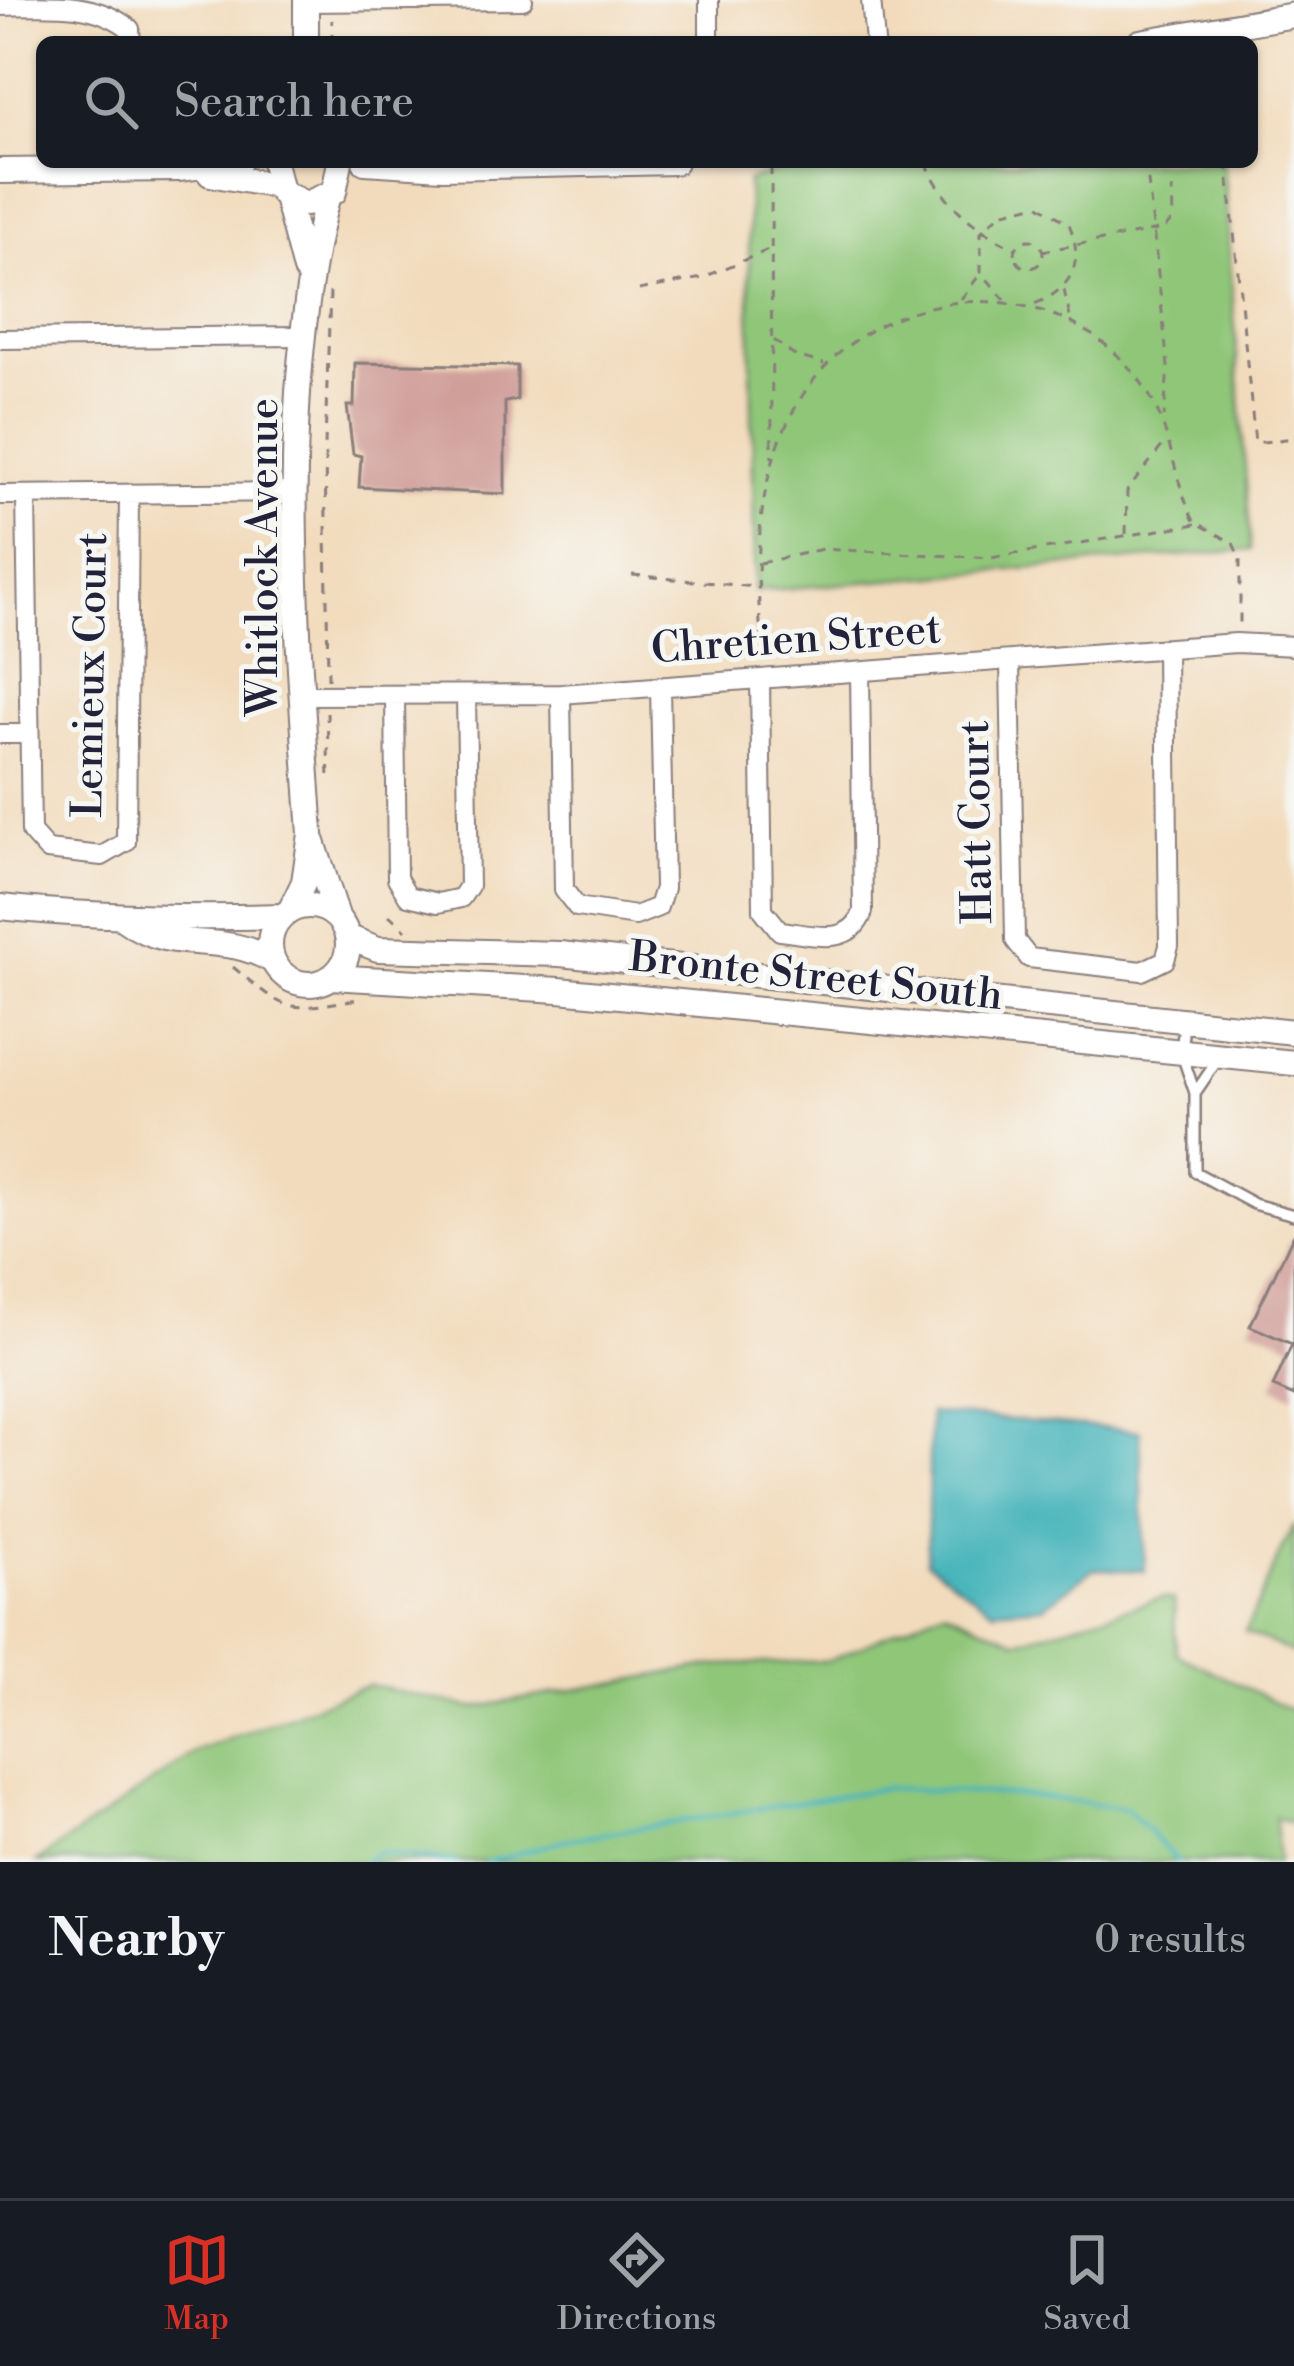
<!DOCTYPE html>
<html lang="en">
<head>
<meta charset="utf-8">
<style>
  :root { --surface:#171b24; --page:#242831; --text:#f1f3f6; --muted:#9ea1a6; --line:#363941; --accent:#d93025 }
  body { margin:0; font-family:"Libre Bodoni",serif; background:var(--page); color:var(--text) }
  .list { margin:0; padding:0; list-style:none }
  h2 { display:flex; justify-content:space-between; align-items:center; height:156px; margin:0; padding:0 48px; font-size:51px }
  h2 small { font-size:39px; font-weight:400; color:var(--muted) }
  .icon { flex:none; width:66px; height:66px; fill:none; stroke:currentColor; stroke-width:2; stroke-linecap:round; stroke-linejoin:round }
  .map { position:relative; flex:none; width:1294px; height:1862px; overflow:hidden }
  .search { position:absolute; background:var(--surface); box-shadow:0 3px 9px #0004; left:36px; right:36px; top:36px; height:132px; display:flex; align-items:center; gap:30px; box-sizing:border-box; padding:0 42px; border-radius:18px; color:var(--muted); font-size:45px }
  .sheet { height:336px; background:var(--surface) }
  nav { display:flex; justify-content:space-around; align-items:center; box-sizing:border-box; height:168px; border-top:3px solid var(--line); background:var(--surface); font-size:33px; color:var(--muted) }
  nav a { display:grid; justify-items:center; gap:6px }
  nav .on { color:var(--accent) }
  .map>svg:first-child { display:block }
</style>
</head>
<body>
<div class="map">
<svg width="1294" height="1862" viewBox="0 0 1294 1862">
  <rect width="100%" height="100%" fill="#f6f6f2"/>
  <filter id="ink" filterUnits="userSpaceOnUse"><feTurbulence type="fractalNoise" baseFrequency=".00833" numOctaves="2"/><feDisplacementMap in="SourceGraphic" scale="24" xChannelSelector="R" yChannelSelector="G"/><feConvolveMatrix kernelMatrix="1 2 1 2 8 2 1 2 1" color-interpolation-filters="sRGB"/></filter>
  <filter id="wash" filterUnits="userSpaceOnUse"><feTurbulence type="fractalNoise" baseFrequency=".004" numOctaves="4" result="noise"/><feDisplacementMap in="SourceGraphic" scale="48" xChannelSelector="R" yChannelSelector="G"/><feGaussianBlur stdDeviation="2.7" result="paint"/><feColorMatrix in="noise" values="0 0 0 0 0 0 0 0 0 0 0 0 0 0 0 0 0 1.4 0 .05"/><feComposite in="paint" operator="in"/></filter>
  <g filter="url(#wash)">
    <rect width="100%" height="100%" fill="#f2dbbc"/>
    <path fill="#8fc678" stroke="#58745a" stroke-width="3" d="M806,162H1223L1251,550L755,591L748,181Z
      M1294,1524V1654L1245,1632Z
      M1161,1598L1174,1600L1176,1653L1294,1712V1824L1275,1817L1278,1862H37L197,1751L368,1685L473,1708L715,1665L828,1661L944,1609L1018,1641Z"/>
    <path fill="#44b4ba" stroke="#336b7a" stroke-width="3" d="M930,1413L1140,1431L1145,1571L1094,1569L1044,1606L993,1610L927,1562Z"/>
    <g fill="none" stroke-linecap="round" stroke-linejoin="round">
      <path stroke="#44b4ba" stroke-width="4.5" d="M364,1862L378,1852L456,1862
        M487,1862L565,1840L887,1788L1041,1797L1127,1809L1178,1862"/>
    </g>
    <g id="blocks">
      <path fill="#d09e99" d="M355,363L517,366V400L505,402V494L359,487L361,456L353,454L347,406H354Z
        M1294,1234V1396L1273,1387L1292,1344L1250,1326Z"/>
    </g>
  </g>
  <g filter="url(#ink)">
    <use href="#blocks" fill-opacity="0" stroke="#8a7e7c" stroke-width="3"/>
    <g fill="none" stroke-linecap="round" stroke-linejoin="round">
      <defs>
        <path id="lane" d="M1184,1025L1181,1052L1195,1093V1172L1254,1204L1294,1215
          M1195,1093L1219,1058"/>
        <path id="street" d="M709,0V42
          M871,0L875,42
          M306,2L523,0
          M0,6C47,5 94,0 130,29L131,42
          M0,339L304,336
          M0,495L297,492
          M26,495L31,832L47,850L102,856L126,842L129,495
          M1010,661L1015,940L1029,958L1142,971L1165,960L1169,946L1166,649
          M760,679L763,910L780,931C811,934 850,948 863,912L860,672
          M561,694L564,890L577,907L635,916L658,907L664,888L660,686
          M302,695L561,694L1236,643L1294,646
          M395,696L397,878L408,896L438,903L461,898L469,886L466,695
          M0,734H29"/>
        <path id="secondary" d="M306,0V42
          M1140,42L1294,15
          M274,162L281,192L306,204L334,192L340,162
          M365,162L443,167L675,162
          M0,171L178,169L239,162
          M210,174L277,186
          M286,197L305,270
          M313,842L338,919
          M270 945a39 39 0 1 1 78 0a39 39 0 1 1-78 0Z
          M0,907C95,917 187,919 283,916
          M290,911L304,882L311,834C297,630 276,398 327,198
          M125,920C176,957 219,929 273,961
          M347,937L378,949L560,954L1294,1032
          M331,977L559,990L1294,1063"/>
      </defs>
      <use href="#lane" stroke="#8a7e7c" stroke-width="14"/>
      <use href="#street" stroke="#8a7e7c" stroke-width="22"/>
      <use href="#secondary" stroke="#8a7e7c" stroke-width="28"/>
      <path stroke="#8a7e7c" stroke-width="3" stroke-dasharray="9 9" stroke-linecap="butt" d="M332,42V20
        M926,162C944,205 975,229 1016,249
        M1146,162L1168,367L1164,417
        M1227,162L1255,443L1294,438
        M771,167L772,458
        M1015 254a14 14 0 1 1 28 0a14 14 0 1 1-28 0Z
        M1042,251L1164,229L1173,219L1172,188
        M639,290L702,278L768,250
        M1064,290L1071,322
        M961,299L981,273
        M1005,300L981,272V232L1001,213L1038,204L1069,224C1086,265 1070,292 1029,306
        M774,340L793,355L824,364
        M1126,534L1127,491L1167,440
        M760,563L823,549L991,558L1196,524
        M632,575L756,587
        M763,661C755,574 752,481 798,403C871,278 1058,264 1143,385C1172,427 1172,477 1194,521L1233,543L1240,559V625
        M328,679L325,445L330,292
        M327,712L329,781
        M389,915L406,930
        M233,967C291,1015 284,1011 358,999"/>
      <use href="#lane" stroke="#fff" stroke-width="9"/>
      <use href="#street" stroke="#fff" stroke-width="18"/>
      <use href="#secondary" stroke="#fff" stroke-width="24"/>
    </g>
  </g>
  <g text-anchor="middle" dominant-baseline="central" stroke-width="10" stroke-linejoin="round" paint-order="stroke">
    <g font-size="42" fill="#22223b" stroke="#f6f6f2">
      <text transform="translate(264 557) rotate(-90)">Whitlock Avenue</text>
      <text transform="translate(796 640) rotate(-4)">Chretien Street</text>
      <text transform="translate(91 675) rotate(-89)">Lemieux Court</text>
      <text transform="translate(977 822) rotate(-91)">Hatt Court</text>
      <text transform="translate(816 977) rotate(6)">Bronte Street South</text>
    </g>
  </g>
</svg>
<div class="search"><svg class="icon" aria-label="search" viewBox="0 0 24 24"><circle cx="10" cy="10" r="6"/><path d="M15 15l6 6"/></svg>Search here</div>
</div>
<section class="sheet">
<h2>Nearby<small>0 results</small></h2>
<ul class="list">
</ul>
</section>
<nav>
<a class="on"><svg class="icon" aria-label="map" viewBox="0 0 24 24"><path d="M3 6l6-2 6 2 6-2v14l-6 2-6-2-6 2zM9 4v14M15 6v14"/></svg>Map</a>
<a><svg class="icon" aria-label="directions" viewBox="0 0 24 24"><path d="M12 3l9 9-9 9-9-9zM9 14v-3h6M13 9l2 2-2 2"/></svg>Directions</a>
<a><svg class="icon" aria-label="saved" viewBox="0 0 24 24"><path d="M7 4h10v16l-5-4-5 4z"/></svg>Saved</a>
</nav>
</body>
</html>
